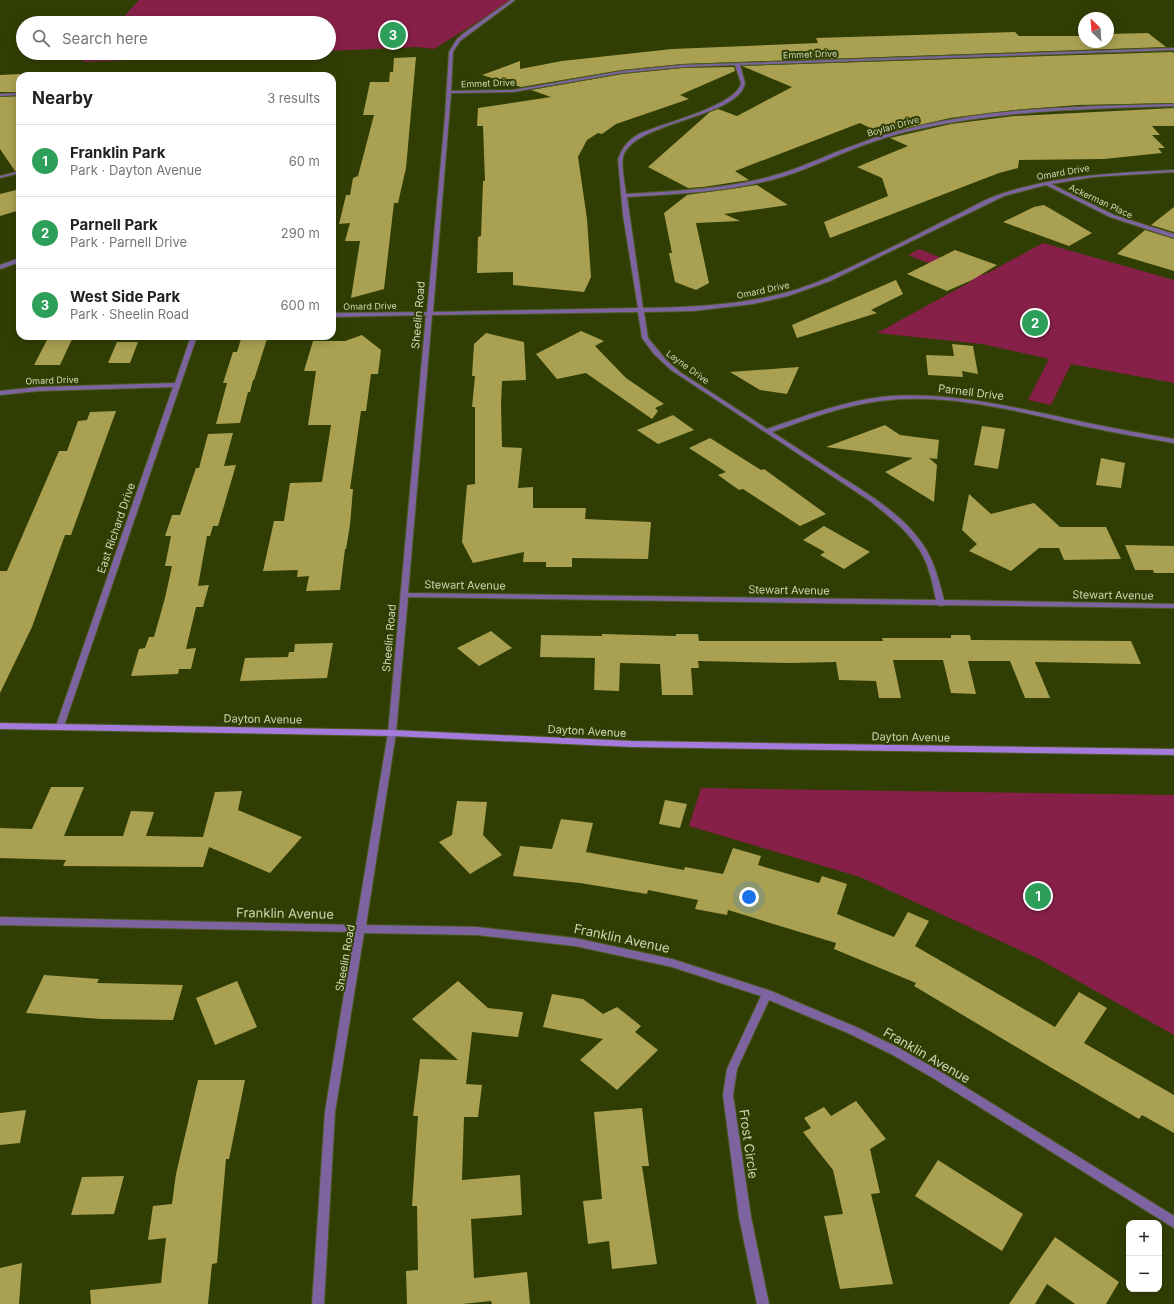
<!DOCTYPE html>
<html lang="en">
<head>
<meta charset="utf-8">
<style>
  :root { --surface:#fff; --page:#f2f2f2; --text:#202124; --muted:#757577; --line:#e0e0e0; --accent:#6a5d80 }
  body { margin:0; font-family:Inter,sans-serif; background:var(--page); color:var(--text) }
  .controls { position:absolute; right:12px; bottom:12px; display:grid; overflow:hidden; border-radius:8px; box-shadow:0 2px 10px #0003 }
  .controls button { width:36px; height:36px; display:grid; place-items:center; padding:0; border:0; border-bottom:1px solid var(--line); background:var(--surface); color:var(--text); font:20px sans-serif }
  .compass { position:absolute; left:1078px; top:12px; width:36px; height:36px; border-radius:50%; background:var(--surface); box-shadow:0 2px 10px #0003; rotate:335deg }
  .you { position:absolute; left:749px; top:897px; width:14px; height:14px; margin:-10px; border:3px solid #fff; border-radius:50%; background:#1a73e8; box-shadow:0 0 0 6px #1a73e833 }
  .badge { display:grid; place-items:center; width:26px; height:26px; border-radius:50%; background:var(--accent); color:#fff; font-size:13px; font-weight:700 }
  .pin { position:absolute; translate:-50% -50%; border:2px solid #fff; box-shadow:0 1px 4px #0006 }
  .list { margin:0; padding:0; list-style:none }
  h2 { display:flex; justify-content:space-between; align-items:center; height:52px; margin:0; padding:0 16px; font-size:17px }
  h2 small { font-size:13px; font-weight:400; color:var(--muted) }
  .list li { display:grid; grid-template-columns:26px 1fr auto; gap:12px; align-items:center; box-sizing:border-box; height:72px; padding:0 16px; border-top:1px solid var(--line) }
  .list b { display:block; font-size:15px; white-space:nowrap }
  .list p { margin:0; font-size:13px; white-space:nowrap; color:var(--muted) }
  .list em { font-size:13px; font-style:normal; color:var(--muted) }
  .icon { flex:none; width:22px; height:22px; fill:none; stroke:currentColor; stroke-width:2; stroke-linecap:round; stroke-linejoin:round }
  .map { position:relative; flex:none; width:1174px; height:1304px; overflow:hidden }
  .search { position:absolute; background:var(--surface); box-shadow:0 2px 10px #0003; left:16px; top:16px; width:320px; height:44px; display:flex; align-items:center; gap:10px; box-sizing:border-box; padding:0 14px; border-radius:22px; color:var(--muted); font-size:15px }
  .panel { position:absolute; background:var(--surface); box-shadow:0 2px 10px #0003; left:16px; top:72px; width:320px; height:268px; border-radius:12px }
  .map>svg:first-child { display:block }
</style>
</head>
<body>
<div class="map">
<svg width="1174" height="1304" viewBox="0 0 1174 1304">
  <rect width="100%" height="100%" fill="#313e03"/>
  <path fill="#872048" d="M139,0H513L434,49L417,47L329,51V23H118Z
    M91,53H289L82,62Z
    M1043,243L1174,280V383L1071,364L1051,405L1028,400L1049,359L982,344L877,333L972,281L908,255L919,249L984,275Z
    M701,788L1174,795V1035L1037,958L860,877L689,826Z"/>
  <path fill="#a9a052" d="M1015,32L1019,36H1084V42H1108V34L1148,33L1166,47L682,64L622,70L521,87L482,75L520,61V69L562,61L672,49L818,43L816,38Z
    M1172,52L1174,53V103L1078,105L1014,110L950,118L882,134L860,123L735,171L749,180L703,187L688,188L648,167L710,112L718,109L737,116L792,87L742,66Z
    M416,57L406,168L398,203H394L384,289L351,298L360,241H345L350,223L339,224L346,195H350L353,178L358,176L374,115H363L370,82H389L390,72H393L394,58Z
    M734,67L735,71L680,95L689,99L616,124L602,134L598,133L587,140L578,157L587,219L591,277L584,292L513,285V272L477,273L478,237L481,236L483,181H485L483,126H477L478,108L551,97L531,90L622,74L682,68Z
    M20,74V92H0V75Z
    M20,96V170L15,171L0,149V97Z
    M1174,108V126H1152L1160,135H1152L1165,148H1158L1162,153L1104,159L1019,160L1018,168L999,173L830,238L824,222L888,196L882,178L857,167L908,146L890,138L951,124L1014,116Z
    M757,185L788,205L724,214L740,221L696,223L709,283L696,290L675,282L669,253H672L664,213L687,195Z
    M20,189V210L0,216V194Z
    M1044,205L1092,233L1069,246L1003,222L1034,207Z
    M1174,207V232L1151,225Z
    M1145,230L1174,239V271L1117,254Z
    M955,250L997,265L972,280L947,291L907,274Z
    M896,280L903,294L871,310L877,313L797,338L792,325Z
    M581,331L604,341L595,346L626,378L664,404L655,408L658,411L652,419L586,373L557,379L536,354Z
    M486,333L524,342L526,380L502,381L501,405L502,447L522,448L518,488L533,487V508H586L585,519L651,522L648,559L572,558V567H546V562H523L524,552L473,563L462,542L467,485L475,484V407H472L475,376H472L474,344Z
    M362,335L381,350L378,374H371L366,411H361L350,489H353L350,525L346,549H345L340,590L306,591L309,576L297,577L298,570L263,571L274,521H284L290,483L322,482L331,425H308L316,371H304L313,341H345Z
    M73,337L60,365H34L48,338Z
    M241,339H267L254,380H253L250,392H248L240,423L216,424L227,383H223L233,352H237Z
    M117,342H138L130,363H108Z
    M952,344L973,346L978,374L962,371L963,377L928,375L926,355L954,356Z
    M799,367L787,394L760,390L730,372Z
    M116,411L71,535H65L32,627L0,693V571H7L59,451H67L78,421L87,420L90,412Z
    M673,415L694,430L658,444L637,430Z
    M885,425L900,435L939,440L937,459L929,458L937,465L934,502L885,472L913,458L826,447Z
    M982,426L1005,429L998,469L974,465Z
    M233,433L224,466L236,465L218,526H213L210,536H207L198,586L209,585L203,607H196L186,649L196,648L191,669H179L178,674L131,676L139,649L145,648L149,637H154L165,598L172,566H165L171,536H165L172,515H180L196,468H199L208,434Z
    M710,438L761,470L764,469L826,514L800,526L743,489L739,490L718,475L726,472L689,448Z
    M1101,458L1125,463L1121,488L1096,485Z
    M969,494L991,514L1034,503L1060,527H1106L1121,559L1064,560L1059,548H1039L1011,571L969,551L977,544L962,530Z
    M824,526L870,552L844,569L820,555L825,552L803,540Z
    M1125,545L1174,546V573H1154L1153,570H1135Z
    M491,631L512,648L479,666L457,648Z
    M602,634L676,636V634H698L699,641H883L882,638H951V635H970L971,640L1131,641L1141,664L1035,662L1050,698H1025L1010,661H968L976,694L951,693L943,660H893L901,698H879L876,681L839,680L836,662L790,663L698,661L699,668H691L693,695H662L660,664L620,663L619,691L594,690L595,658L540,657L541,635L602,636Z
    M333,643L327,678L240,681L245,658L288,657L289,652H294L295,644Z
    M51,787H84L64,836H123L131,811L154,812L146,836L203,837L215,792L242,791L238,810L302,837L270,873L209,847L203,867L63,866L66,860L0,858V828L32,829Z
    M665,800L687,804L680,828L659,824Z
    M457,801L487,802L483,835L502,855L470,874L439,842L452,835Z
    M561,819L593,823L586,852L684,870L685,867L723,874L733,848L761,856L758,865L819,883L822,876L847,884L837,914L894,937L908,912L929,921L915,946L1055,1027L1079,992L1107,1008L1084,1043L1174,1095V1133L1142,1115L1139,1119L1050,1067L914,986L916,983L834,949L836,943L728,910L727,915L695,909L698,900L648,890L647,894L580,883L513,876L520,846L552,849Z
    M44,975L99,979L97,983L183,985L173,1020L100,1019L26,1013Z
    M237,981L257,1027L215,1045L196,998Z
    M458,981L488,1008L523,1012L518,1037L472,1032L466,1084L482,1085L478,1117H464L462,1180L520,1175L522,1215L471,1219L474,1278L527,1272L530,1304H492L491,1301L462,1304H407L406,1271L418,1270L417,1206H412L418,1116H413L420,1059L458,1060L412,1019Z
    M552,994L583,999L603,1014L617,1007L641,1026L635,1032L658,1050L617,1090L580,1060L603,1039L543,1027Z
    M198,1080H245L229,1159H226L217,1263L212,1264L208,1304H91L90,1290L161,1283L166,1238L148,1240L153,1206L172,1204L176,1174Z
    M856,1101L886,1139L870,1149L880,1193L871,1194L893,1284L840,1289L824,1216L843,1214L833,1170L803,1132L811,1128L804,1118L824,1107L831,1116Z
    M642,1108L649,1166H642L657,1264L612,1269L609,1241L588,1244L583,1201L602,1199L594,1112Z
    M26,1110L20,1143L0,1145V1113Z
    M938,1160L1023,1214L1002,1251L915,1196Z
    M124,1176L114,1214L71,1215L82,1177Z
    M1055,1237L1119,1282L1106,1304H1075L1047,1284L1035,1304H1009Z
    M22,1263L19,1304H0V1268Z"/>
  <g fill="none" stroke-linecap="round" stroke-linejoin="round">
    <defs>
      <path id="street" d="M511,0H515L460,41L453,52L451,91L513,90L622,71L682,65L1174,48V50L740,65L745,83C739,118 633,121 623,157C621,166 625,185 626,194C677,191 730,189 779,174C806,166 831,153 858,144C877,136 898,131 919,126C1003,107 1088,106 1174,104V106C1088,109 1003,110 919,129C899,133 880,139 861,146C834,156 809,169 782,177C732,192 679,194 627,197L643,308C705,307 769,304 827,278C869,259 911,238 952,217C968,210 984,199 1001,194C1058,175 1114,173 1174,170V172L1093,177L1051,184L1114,215L1174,234V238L1110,217L1046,185L1004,196L830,281L788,296L753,304L693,311L644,312L648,338L666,360L680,372L767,429C805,416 841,402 881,397C951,390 1020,409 1088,423C1116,429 1145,434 1174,439V443C1145,438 1116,433 1087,427C1020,412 950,392 880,401C842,406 808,419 772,432C796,447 819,463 843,478C873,497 904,516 924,546C935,563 939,582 944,600L1174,604V608L944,605L941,606L938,605L408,597L396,733L366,925L477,927L575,938L672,959L771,991L856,1027L899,1048L941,1072L1174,1216V1228L933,1078L891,1054L848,1033L769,1000L737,1069L733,1095L751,1217L769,1304H757L739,1217L723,1095L727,1069L761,996L672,967L575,946L477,935L364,933L335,1112L324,1304H312L325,1112L354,932L0,925V917L356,925L388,733L426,315L332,317V313L427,312L445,117L449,52L457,39L464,33ZM735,65L741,83C737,106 660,124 639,134C629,139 622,148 618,159L623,215L638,308L433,312L451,93L513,92L622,73L682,67ZM638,312L642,338L654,354L671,370L870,501C890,517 911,533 923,556C930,570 933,585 936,600L408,593L432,315Z
        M20,93V95L0,96V94Z
        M20,171V173L0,178V176Z
        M20,258V262L0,269V265Z
        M191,336H197L64,726L63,728H57L56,726L173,387L38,391L0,395V391L38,387L175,383Z"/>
      <path id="secondary" d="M0,723L392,730L632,741L1174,749V755L632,747L392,736L0,729Z"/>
    </defs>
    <use href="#street" stroke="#4d5a23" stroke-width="2"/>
    <use href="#secondary" stroke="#4d5a23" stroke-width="2"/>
    <use href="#street" fill="#7d64a1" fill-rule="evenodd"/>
    <use href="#secondary" fill="#a47adc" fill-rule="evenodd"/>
  </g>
  <g text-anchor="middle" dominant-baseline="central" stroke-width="4" stroke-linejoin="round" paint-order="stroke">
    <g font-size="9" fill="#ccd7b3" stroke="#313e03">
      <text transform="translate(810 54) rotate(-2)">Emmet Drive</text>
      <text transform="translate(488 83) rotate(-2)">Emmet Drive</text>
      <text transform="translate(893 126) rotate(-16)">Boylan Drive</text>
      <text transform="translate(1063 172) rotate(-10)">Omard Drive</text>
      <text transform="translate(1101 201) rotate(25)">Ackerman Place</text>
      <text transform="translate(763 290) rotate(-12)">Omard Drive</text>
      <text transform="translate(370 306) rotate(-1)">Omard Drive</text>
      <text transform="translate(688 367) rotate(36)">Layne Drive</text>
      <text transform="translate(52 380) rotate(-2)">Omard Drive</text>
    </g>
    <g font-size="11" fill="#ccd7b3" stroke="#313e03">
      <text transform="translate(418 315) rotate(-85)">Sheelin Road</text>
      <text transform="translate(971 392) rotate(7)">Parnell Drive</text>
      <text transform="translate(116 528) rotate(-71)">East Richard Drive</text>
      <text transform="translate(465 585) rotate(1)">Stewart Avenue</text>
      <text transform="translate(789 590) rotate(1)">Stewart Avenue</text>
      <text transform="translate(1113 595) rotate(1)">Stewart Avenue</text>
      <text transform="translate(389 638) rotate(-85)">Sheelin Road</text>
      <text transform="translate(263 719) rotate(1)">Dayton Avenue</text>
      <text transform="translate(587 731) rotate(3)">Dayton Avenue</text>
      <text transform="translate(911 737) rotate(1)">Dayton Avenue</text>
      <text transform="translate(345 958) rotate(-80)">Sheelin Road</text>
    </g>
    <g font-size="13" fill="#ccd7b3" stroke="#313e03">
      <text transform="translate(285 913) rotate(1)">Franklin Avenue</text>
      <text transform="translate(622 938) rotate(12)">Franklin Avenue</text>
      <text transform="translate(927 1055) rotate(30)">Franklin Avenue</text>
      <text transform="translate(749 1144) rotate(82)">Frost Circle</text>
    </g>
  </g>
</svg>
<div class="controls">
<button>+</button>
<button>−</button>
</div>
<svg class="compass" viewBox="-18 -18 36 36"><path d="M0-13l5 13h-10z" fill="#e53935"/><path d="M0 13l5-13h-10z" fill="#757577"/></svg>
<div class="you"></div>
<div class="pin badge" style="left:1038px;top:896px;background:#2e9e5b">1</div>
<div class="pin badge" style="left:1035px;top:323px;background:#2e9e5b">2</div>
<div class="pin badge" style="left:393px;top:35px;background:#2e9e5b">3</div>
<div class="search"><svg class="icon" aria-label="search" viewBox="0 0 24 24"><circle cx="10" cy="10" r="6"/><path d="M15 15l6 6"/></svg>Search here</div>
<section class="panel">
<h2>Nearby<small>3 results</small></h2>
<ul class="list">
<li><span class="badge" style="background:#2e9e5b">1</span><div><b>Franklin Park</b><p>Park · Dayton Avenue</p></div><em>60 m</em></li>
<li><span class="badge" style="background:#2e9e5b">2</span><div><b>Parnell Park</b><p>Park · Parnell Drive</p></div><em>290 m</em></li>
<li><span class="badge" style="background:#2e9e5b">3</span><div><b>West Side Park</b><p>Park · Sheelin Road</p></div><em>600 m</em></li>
</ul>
</section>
</div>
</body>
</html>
